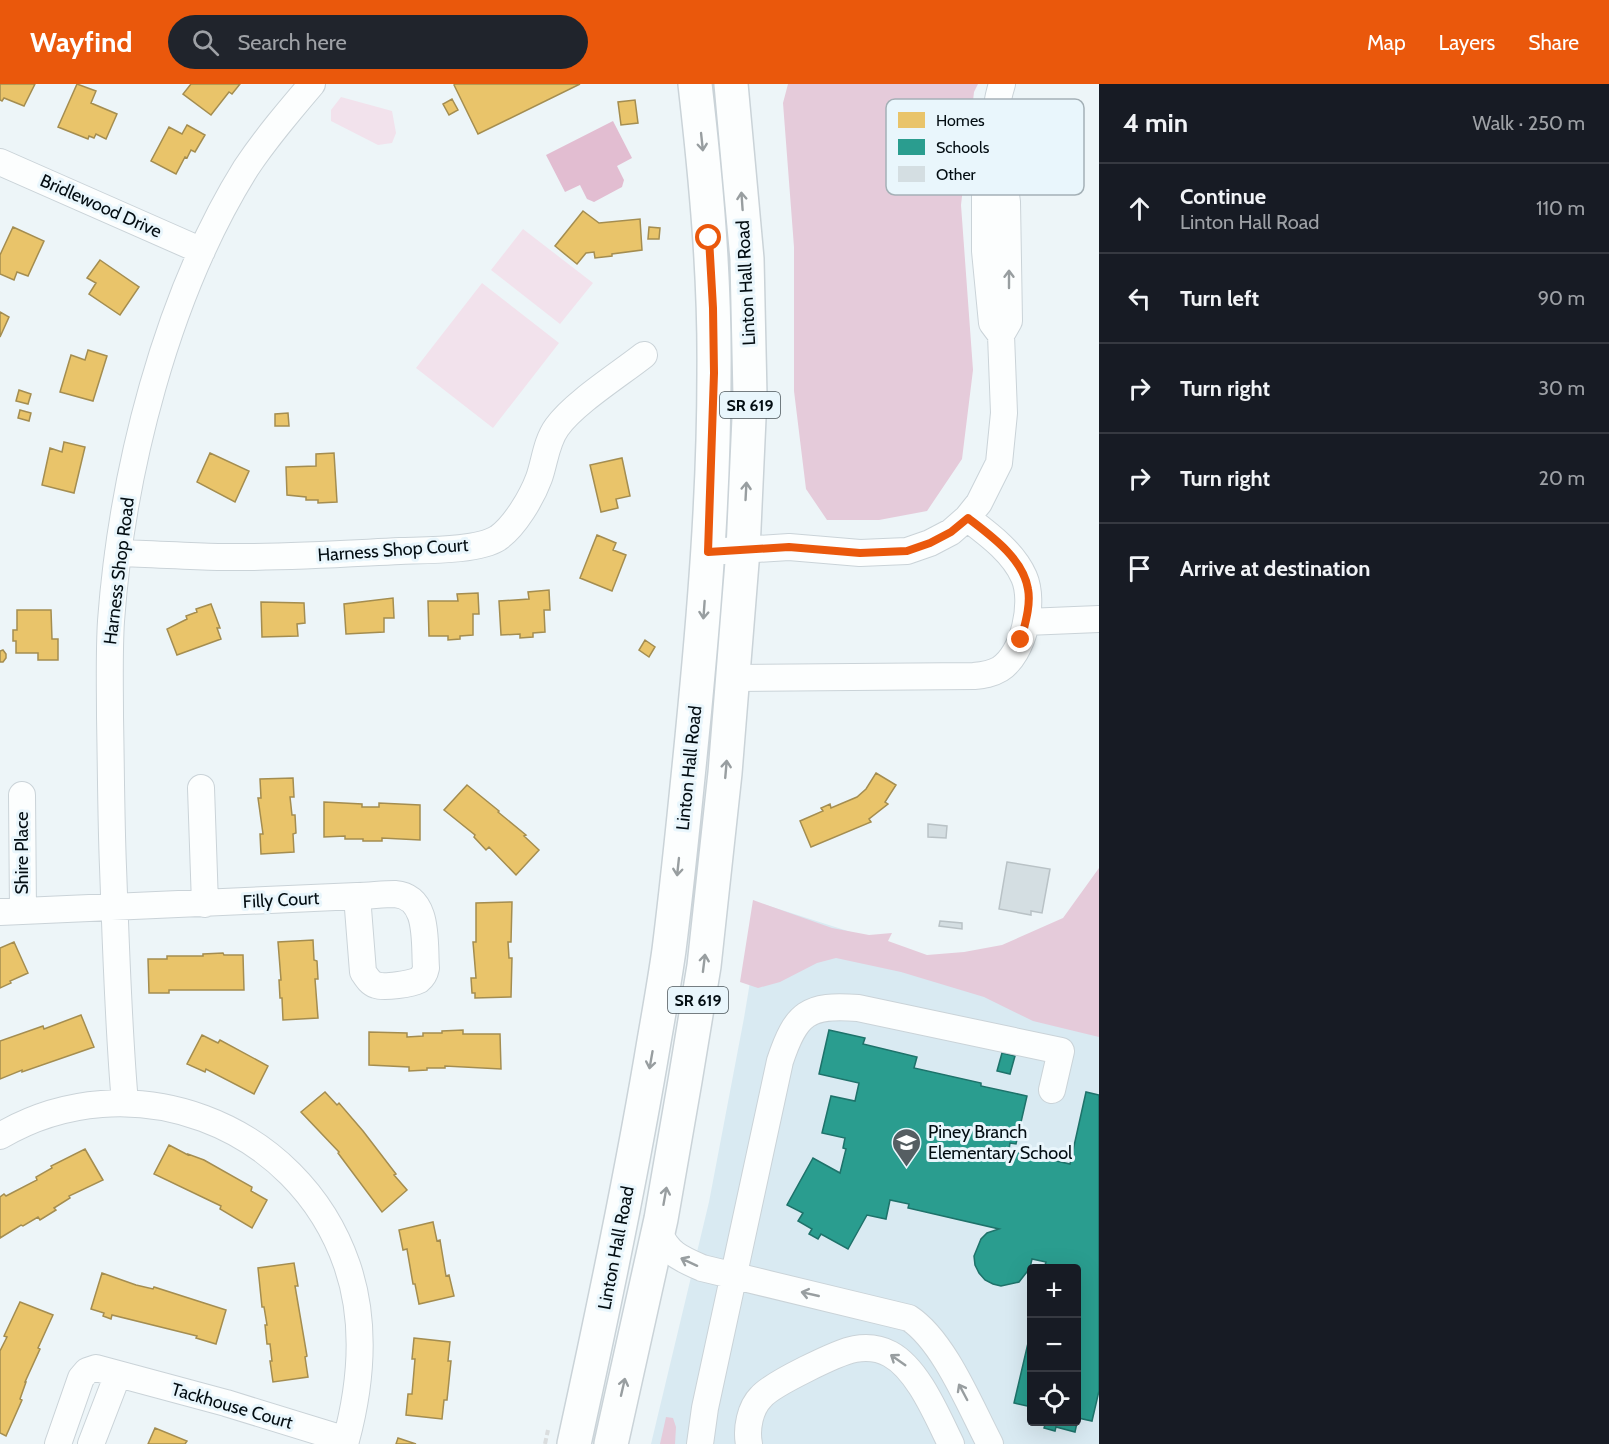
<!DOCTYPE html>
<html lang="en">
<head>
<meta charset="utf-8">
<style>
  :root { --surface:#171b24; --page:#20242c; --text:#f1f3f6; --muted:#9ea1a6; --line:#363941; --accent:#ea580c }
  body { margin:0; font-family:Cabin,sans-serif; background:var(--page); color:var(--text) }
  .controls { position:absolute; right:18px; bottom:18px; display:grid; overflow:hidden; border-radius:6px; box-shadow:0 6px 24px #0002 }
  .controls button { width:54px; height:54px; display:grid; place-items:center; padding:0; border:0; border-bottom:2px solid var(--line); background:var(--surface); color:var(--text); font:30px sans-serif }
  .stop { position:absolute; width:18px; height:18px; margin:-14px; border:4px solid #ea580c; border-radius:50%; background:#fff }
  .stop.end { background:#ea580c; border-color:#fff; box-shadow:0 2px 6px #0008 }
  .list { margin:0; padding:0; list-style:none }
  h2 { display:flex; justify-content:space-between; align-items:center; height:78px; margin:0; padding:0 24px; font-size:26px }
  h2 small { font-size:20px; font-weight:400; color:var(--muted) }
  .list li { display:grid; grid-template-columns:39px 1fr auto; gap:18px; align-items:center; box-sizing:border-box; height:90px; padding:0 24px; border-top:2px solid var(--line) }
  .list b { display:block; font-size:22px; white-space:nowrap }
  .list p { margin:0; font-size:20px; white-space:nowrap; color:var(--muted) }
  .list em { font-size:20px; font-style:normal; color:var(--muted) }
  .icon { flex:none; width:33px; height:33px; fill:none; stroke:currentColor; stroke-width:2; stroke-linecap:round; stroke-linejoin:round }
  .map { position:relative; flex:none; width:1099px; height:1360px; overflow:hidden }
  header { display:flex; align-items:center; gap:36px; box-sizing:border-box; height:84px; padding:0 30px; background:var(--accent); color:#fff }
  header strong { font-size:28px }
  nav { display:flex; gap:33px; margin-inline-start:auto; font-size:21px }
  .search { width:420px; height:54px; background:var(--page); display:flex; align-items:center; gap:15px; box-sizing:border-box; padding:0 21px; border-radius:33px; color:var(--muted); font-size:22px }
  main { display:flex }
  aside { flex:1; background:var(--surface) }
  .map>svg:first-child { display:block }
</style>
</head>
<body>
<header>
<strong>Wayfind</strong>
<div class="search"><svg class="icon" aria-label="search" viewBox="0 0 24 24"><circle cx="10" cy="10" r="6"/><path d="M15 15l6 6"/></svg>Search here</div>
<nav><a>Map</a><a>Layers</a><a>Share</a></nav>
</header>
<main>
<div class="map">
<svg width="1099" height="1360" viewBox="0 0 1099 1360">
  <rect width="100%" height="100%" fill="#edf5f8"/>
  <path fill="#d9eaf2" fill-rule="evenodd" d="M763,820L1099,927V1360H651L709,1118L744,934ZM1032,1184H1076V1338H1032Z"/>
  <path fill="#f2e2ec" d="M341,13L392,27L396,49L392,59L378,61L331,37V26Z
    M523,145L593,199L560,240L491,186Z
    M482,199L559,259L493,344L416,284Z"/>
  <path fill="#e5cbda" d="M788,0H978L974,8L961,121L973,286L962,375L927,427L879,436H827L806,405L794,307V163L783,19Z
    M1099,784V953L1033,937L984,913L901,888L836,874L817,879L780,898L758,904L740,898L753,816L832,844L869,851L892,849L888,857L927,871L964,868L1002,861L1063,834Z
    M666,1333L673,1334L676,1343L675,1360H660Z"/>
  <path fill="#e2bdd1" d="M613,37L632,74L617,82L624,96L622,103L594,118L587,115L580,101L565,108L546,71Z"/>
  <path fill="#e9c46a" stroke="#a48d50" stroke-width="1.5" d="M0,0H35L24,22L4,14L2,17L0,16Z
    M77,0L96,7L91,19L117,30L106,55L96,50L94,54L89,52L88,55L58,43Z
    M191,0H240L232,10L229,8L211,31L183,10Z
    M455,0H580L478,50L454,1Z
    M452,15L458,26L449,31L443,20Z
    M635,16L638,39L621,41L618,18Z
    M187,41L205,51L195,68L191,66L187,74L185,73L176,90L151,77L169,43L182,50Z
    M583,127L599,139L640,135L642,166L612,170V172L595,174L594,168L586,169L577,180L555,162Z
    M13,143L44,157L28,192L17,188L14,196L0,190V171Z
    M649,143L660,144L659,155H648Z
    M100,176L139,203L120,231L89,210L96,199L87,194Z
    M0,228L9,233L0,253Z
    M88,266L107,272L93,317L60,308L71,271L85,276Z
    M19,306L31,310L28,320L16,317Z
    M20,326L31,329L29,337L18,334Z
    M288,329L289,342H275V330Z
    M64,358L85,363L74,409L42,401L50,364L62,368Z
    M210,369L249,387L235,418L197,398Z
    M334,369L337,418L318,419V416H306V413L287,411L286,383L316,382V370Z
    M622,374L630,412L616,415L618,424L601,428L590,381Z
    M597,451L616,459L613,466L626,471L612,507L580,494Z
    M549,506L550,526H544L545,548L533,549V553L520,554V550L501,551L499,517L529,515L528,508Z
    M478,509L479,530H473V551L460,552V555L448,556V552H429L428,517H458L457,510Z
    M393,514L394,534H384V548L346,550L344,520Z
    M261,518L304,519L305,539L297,540L298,552L262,553Z
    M211,520L220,544H217L221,555L177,571L167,545L187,535L186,532L197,528L196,525Z
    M17,526H51L52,555H58V576H38V569H16V557H13V546H17Z
    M645,556L655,563L649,573L639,566Z
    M3,566L6,570V574L3,578H0V567Z
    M876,689L896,701L885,718L888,720L869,735L871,738L811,763L800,737L823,727L821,724L830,720L831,724L857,713L866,705Z
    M293,694L294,713H290L292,731H295L296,749L293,750L294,768L261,770L260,750H263L258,714H261L260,695Z
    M467,701L499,727L498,728L526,751L524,752L539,766L516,791L489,763L486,766L474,753L475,751L444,726Z
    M324,718L362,720V723H379V719L420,721V756L382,754V757H363V755H345V752L324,753Z
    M512,818L511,858H508L509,874H512L511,913L475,914V909H472L471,894H476L473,858H476V819Z
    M313,856L314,876L317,877L318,895H315L318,934L283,936L282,914H280L279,896H281L278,858Z
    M14,858L28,889L10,897L11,899L0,904V864Z
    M223,869L224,871H243L244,906H169V909H149L148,875H167V872H203V870Z
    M81,931L94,963L22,988V986L0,995V957L43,942L44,945Z
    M463,946V950H500L501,985L445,982V984H427V986L409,987V983L369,981V948L407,949V953L423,952V949H442V947Z
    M202,951L218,959L220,956L268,982L254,1010L206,985L205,988L187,980Z
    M325,1008L337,1021L339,1019L363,1047L396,1090L394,1091L407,1106L382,1128L338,1069L339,1068L301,1028Z
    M169,1061L188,1071V1070L204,1076L252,1103L251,1107L267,1116L252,1144L220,1125L221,1122L154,1090Z
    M85,1065L103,1096L69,1112L70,1114L54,1124L56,1126L40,1136L38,1133L23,1142L21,1141L0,1154V1113L4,1110L6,1112L37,1096L36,1093L52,1084L51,1082Z
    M433,1138L437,1157L440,1156L446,1192L449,1191L454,1212L419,1220L415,1200H413L407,1165L403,1166L399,1146Z
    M294,1179L298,1202H295L307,1272L305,1273L308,1293L273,1298L270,1277H272L270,1260H267L265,1241H267L264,1223H262L258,1184Z
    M102,1189L136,1201L153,1205L154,1203L226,1226L216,1260L196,1254L197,1252L112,1231L111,1235L103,1232L104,1229L91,1225Z
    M20,1218L53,1231L38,1264L40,1265L25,1298H26L20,1315L22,1316L6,1352L0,1349V1267L7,1253L4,1252Z
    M414,1254L450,1258L448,1277H451L447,1316H444L442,1335L406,1331L408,1310H412L415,1275H412Z
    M155,1344L187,1357L185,1360H148Z
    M398,1354L416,1360H396Z"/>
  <path fill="#2a9d8f" stroke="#1e726a" stroke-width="1.5" d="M829,946L865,954L863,960L917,973L914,984L981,999V1002L1027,1012L1016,1060L1010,1059L1009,1066L1070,1080L1086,1008L1099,1011V1307L1092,1337L1078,1334L1075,1348L1056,1343L1055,1347L1044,1344L1045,1341L1040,1340L1041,1338H1076V1184H1044L1046,1178L1032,1175L1030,1184L1019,1198L1001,1202L993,1200L985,1196L979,1189L975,1181L974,1172L981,1155L987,1149L999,1145L908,1124L909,1120L890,1116L886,1135L867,1131L848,1165L821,1150L818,1155L809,1150L812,1145L798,1137L803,1129L787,1121L813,1074L840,1089L846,1065L843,1064L845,1054L822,1049L831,1012L855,1017L859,999L819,990Z
    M1002,969L1015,972L1010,990L997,987Z
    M1032,1242V1323L1014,1319Z"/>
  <path fill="#d4dee2" stroke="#b9c2c6" stroke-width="1.5" d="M928,740L947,742L946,754L928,753Z
    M1007,778L1050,785L1042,829L1031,827V831L999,825Z
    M940,837L962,839V845L939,842Z"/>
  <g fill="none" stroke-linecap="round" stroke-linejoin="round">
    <defs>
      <path id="minor" d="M0,78L202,167
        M995,96C995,63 992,31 1002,0
        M724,467L789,463L860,469L907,467L930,459L951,448L967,434L979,419L999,379L1004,329L1001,251L1009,237L1007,118L1006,111L995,96L985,112V167L992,239L1001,251
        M118,469C151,470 185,472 218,473C279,474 339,470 400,467C425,466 478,467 498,454C515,442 532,413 539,394C545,377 546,358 557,343C574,319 620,290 644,271
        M1026,538L1099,535
        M733,594L974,592C983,591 992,590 1000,585C1024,570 1035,518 1024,493C1013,468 988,450 967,434
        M201,704L205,820
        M22,711L23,827
        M0,828L357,812L363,888C367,894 370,899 376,901C384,904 411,900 419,896C423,893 425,889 426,884C424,859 430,813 395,810C382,810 369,812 357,812
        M125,1019C118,940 116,862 113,783C111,733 111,683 110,633C110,601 109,569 111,537C122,388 166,212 246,84C266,54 289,27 312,0
        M0,1052C129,976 298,1038 347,1181C367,1239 361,1302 345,1360
        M658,1147C669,1170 679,1174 702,1184L909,1234C944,1257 970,1322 990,1360
        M58,1360L81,1294L87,1287L96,1284L226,1319L346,1356
        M91,1360L118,1290
        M700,1360L705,1324L780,977C796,929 808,920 858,924L1061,967L1052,1006
        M749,1360C746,1345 750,1324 761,1313C772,1300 838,1268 855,1265C867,1263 879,1264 890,1270C918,1285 937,1332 951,1360"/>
      <path id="major" d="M574,1360C602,1232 629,1104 651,975C657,939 664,902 669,866C678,795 685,724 692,653C704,532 714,411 714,289C715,192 706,96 695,0
        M611,1360L661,1135L685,997L704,882L725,689L743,466L750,312L747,175L731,0"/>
    </defs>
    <use href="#minor" stroke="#cad3d8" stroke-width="28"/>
    <use href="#major" stroke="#cad3d8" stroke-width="36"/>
    <path stroke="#daddde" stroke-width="4" stroke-dasharray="6 3" stroke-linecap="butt" d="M545,1360L548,1346"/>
    <use href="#minor" stroke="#fcfefe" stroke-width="26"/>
    <use href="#major" stroke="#fcfefe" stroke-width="33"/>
  </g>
  <defs><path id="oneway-shaft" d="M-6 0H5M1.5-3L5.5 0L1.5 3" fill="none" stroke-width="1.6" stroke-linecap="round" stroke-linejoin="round" transform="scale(1.5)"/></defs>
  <g stroke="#989ea0">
    <use href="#oneway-shaft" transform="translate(702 58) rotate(84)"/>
    <use href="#oneway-shaft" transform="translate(742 117) rotate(-94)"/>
    <use href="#oneway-shaft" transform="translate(1009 195) rotate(-90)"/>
    <use href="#oneway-shaft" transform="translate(746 407) rotate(-87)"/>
    <use href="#oneway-shaft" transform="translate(704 526) rotate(94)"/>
    <use href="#oneway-shaft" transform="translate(726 685) rotate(-85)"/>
    <use href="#oneway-shaft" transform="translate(678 783) rotate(96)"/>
    <use href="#oneway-shaft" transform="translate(704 879) rotate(-83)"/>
    <use href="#oneway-shaft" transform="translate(651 976) rotate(100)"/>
    <use href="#oneway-shaft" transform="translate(665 1112) rotate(-80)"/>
    <use href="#oneway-shaft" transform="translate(689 1178) rotate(-155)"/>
    <use href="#oneway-shaft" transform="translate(810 1210) rotate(-167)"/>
    <use href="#oneway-shaft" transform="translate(898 1276) rotate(-145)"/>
    <use href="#oneway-shaft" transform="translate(623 1303) rotate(-77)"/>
    <use href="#oneway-shaft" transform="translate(963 1308) rotate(-118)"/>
  </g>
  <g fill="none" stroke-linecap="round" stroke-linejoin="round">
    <path stroke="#ea580c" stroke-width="8" d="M709,154L713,224L714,289L708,468L789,463L860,469L907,467L930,459L951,448L968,434C990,451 1023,474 1028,505C1031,521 1025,540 1021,556"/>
  </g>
  <defs>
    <symbol id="school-pin" viewBox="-11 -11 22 30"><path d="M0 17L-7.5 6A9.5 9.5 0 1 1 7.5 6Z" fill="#555e62" stroke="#e9f6fc"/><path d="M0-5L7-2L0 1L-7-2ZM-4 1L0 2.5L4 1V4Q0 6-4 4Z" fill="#fff"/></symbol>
  </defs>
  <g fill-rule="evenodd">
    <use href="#school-pin" x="890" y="1042" width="33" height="45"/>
  </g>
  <g text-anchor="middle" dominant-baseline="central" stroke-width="6" stroke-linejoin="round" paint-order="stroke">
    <g fill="#e9f6fc" stroke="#485358" stroke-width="1.5">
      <rect x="720" y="308" width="60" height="26" rx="4.5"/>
      <rect x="668" y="903" width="60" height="26" rx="4.5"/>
    </g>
    <g font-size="16" font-weight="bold" fill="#030d12">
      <text x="750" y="321">SR 619</text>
      <text x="698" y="916">SR 619</text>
    </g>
    <g font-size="18" fill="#030d12" stroke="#e9f6fc">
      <text transform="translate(101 122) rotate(24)">Bridlewood Drive</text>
      <text transform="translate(746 199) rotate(-93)">Linton Hall Road</text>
      <text transform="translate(393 466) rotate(-4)">Harness Shop Court</text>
      <text transform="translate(119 487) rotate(-83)">Harness Shop Road</text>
      <text transform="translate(689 684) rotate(-84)">Linton Hall Road</text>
      <text transform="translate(22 769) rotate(-90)">Shire Place</text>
      <text transform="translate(281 816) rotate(-3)">Filly Court</text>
      <text transform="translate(616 1164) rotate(-79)">Linton Hall Road</text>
      <text transform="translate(232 1322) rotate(16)">Tackhouse Court</text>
    </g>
    <g font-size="18" fill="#030d12" stroke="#e9f6fc" text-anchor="start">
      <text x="928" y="1048">Piney Branch<tspan x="928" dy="21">Elementary School</tspan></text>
    </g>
  </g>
  <rect x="886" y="15" width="198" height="96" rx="9" fill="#e9f6fc" stroke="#a4b0b6" stroke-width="1.5"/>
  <rect x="898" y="28" width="27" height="16" fill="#e9c46a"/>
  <rect x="898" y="55" width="27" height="16" fill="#2a9d8f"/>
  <rect x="898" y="82" width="27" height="16" fill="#d4dee2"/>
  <g font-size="16" fill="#030d12">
    <text x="936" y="42">Homes</text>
    <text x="936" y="69">Schools</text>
    <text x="936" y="96">Other</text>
  </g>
</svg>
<div class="controls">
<button>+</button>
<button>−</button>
<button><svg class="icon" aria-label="locate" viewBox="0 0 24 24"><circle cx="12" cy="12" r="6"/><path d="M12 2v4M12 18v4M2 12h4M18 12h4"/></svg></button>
</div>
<div class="stop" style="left:709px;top:154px"></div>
<div class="stop end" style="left:1021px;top:556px"></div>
</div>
<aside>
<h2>4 min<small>Walk · 250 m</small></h2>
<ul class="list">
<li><svg class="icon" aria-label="ahead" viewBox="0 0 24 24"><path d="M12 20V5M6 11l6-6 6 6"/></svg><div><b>Continue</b><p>Linton Hall Road</p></div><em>110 m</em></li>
<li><svg class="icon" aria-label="left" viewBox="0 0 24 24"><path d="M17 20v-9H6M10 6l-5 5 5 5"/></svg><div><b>Turn left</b></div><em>90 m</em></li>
<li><svg class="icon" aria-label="right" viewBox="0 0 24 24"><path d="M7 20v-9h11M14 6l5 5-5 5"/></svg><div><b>Turn right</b></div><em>30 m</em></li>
<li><svg class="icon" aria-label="right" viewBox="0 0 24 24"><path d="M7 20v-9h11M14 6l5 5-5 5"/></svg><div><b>Turn right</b></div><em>20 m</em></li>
<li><svg class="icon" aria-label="arrive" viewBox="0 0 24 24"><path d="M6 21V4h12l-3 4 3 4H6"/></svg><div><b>Arrive at destination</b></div></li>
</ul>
</aside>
</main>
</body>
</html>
